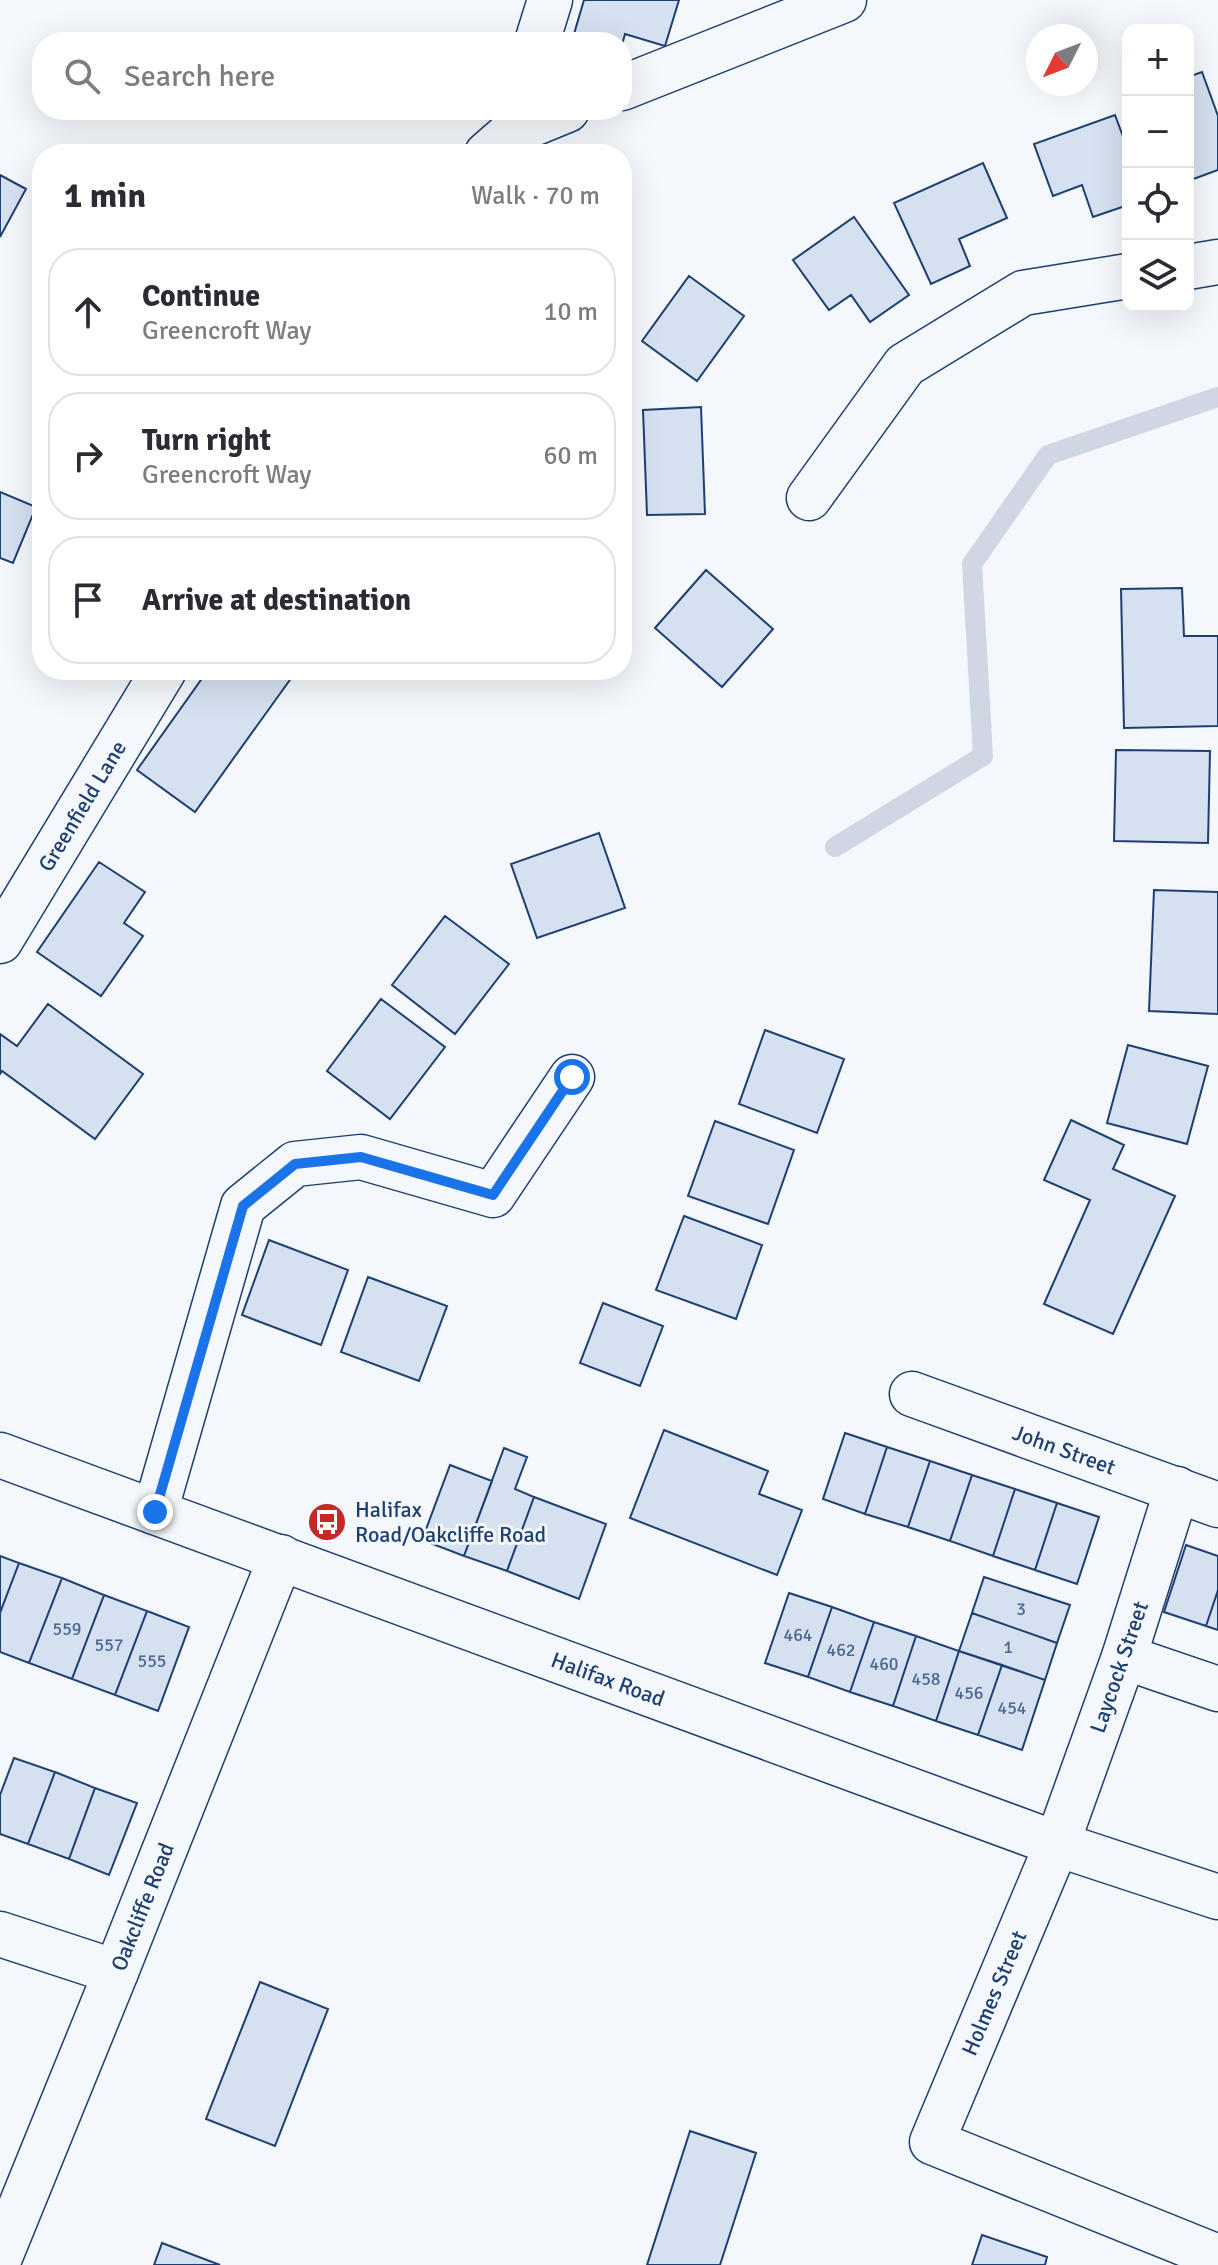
<!DOCTYPE html>
<html lang="en">
<head>
<meta charset="utf-8">
<style>
  :root { --surface:#fff; --page:#f7f7f7; --text:#2b2b33; --muted:#7c7c81; --line:#e1e1e2 }
  body { margin:0; font-family:Signika,sans-serif; background:var(--page); color:var(--text) }
  .controls { position:absolute; right:24px; top:24px; display:grid; overflow:hidden; border-radius:16px; box-shadow:0 8px 32px #0002 }
  .controls button { width:72px; height:72px; display:grid; place-items:center; padding:0; border:0; border-bottom:2px solid var(--line); background:var(--surface); color:var(--text); font:40px sans-serif }
  .compass { position:absolute; left:1026px; top:24px; width:72px; height:72px; border-radius:50%; background:var(--surface); box-shadow:0 8px 32px #0002; rotate:228deg }
  .stop { position:absolute; width:24px; height:24px; margin:-18px; border:6px solid #1a73e8; border-radius:50%; background:#fff }
  .stop.end { background:#1a73e8; border-color:#fff; box-shadow:0 2px 8px #0008 }
  .list { margin:0; padding:0; list-style:none }
  h2 { display:flex; justify-content:space-between; align-items:center; height:104px; margin:0; padding:0 32px; font-size:34px }
  h2 small { font-size:26px; font-weight:400; color:var(--muted) }
  .list li { display:grid; grid-template-columns:52px 1fr auto; gap:24px; align-items:center; box-sizing:border-box; height:128px; margin:0 16px 16px; padding:0 16px; border:2px solid var(--line); border-radius:32px }
  .list b { display:block; font-size:30px; white-space:nowrap }
  .list p { margin:0; font-size:26px; white-space:nowrap; color:var(--muted) }
  .list em { font-size:26px; font-style:normal; color:var(--muted) }
  .icon { flex:none; width:44px; height:44px; fill:none; stroke:currentColor; stroke-width:2; stroke-linecap:round; stroke-linejoin:round }
  .map { position:relative; flex:none; width:1218px; height:2265px; overflow:hidden }
  .search { position:absolute; background:var(--surface); box-shadow:0 8px 32px #0002; left:32px; top:32px; width:600px; height:88px; display:flex; align-items:center; gap:20px; box-sizing:border-box; padding:0 28px; border-radius:32px; color:var(--muted); font-size:30px }
  .panel { position:absolute; background:var(--surface); box-shadow:0 8px 32px #0002; left:32px; top:144px; width:600px; height:536px; border-radius:32px }
  .map>svg:first-child { display:block }
</style>
</head>
<body>
<div class="map">
<svg width="1218" height="2265" viewBox="0 0 1218 2265">
  <rect width="100%" height="100%" fill="#f4f7fb"/>
  <g fill="none" stroke-linecap="round" stroke-linejoin="round">
    <path stroke="#cfd7e4" stroke-width="20" d="M835,847L983,756L972,564L1048,455L1218,397"/>
  </g>
  <path fill="#d5e0f0" stroke="#1d3f73" stroke-width="2" d="M584,0H679L665,46L625,34L622,45V42H599L574,34Z
    M1202,72L1218,116V170L1188,181V77Z
    M1115,115L1128,150V205L1093,217L1082,185L1053,196L1034,144Z
    M983,163L1007,218L959,239L970,266L931,284L894,203Z
    M0,175L26,189L0,237Z
    M854,217L909,295L870,322L851,295L829,310L793,260Z
    M689,276L744,316L697,381L642,341Z
    M701,407L705,514L647,515L643,410Z
    M0,492L36,507L13,563L0,558Z
    M706,570L773,629L722,687L655,628Z
    M1182,588L1184,636H1218V726L1124,728L1121,589Z
    M208,670H297L195,812L137,770Z
    M1116,750L1210,751L1208,843L1114,841Z
    M599,833L625,908L537,938L511,864Z
    M99,862L145,892L124,923L143,936L101,996L37,952Z
    M1154,890L1218,892V1014L1149,1011Z
    M445,916L509,964L455,1034L392,985Z
    M381,999L445,1047L390,1119L327,1071Z
    M48,1004L143,1074L95,1139L2,1071L0,1074V1034L17,1046Z
    M765,1030L844,1059L817,1133L739,1104Z
    M1128,1045L1208,1066L1187,1144L1107,1123Z
    M1071,1120L1124,1145L1113,1169L1175,1196L1113,1334L1044,1304L1090,1200L1044,1180Z
    M715,1121L794,1150L768,1224L688,1196Z
    M684,1216L762,1245L736,1319L656,1290Z
    M269,1240L348,1270L321,1345L242,1315Z
    M368,1277L447,1306L419,1381L341,1352Z
    M603,1303L663,1326L640,1386L580,1363Z
    M664,1430L768,1471L759,1494L802,1510L777,1575L630,1518Z
    M845,1433L887,1447L865,1514L823,1499Z
    M887,1447L930,1461L908,1527L865,1514Z
    M504,1448L527,1457L515,1489L534,1497L507,1571L464,1556Z
    M930,1461L972,1475L950,1541L908,1527Z
    M450,1465L492,1481L464,1556L422,1540Z
    M972,1475L1015,1489L993,1556L950,1541Z
    M1015,1489L1057,1503L1035,1570L993,1556Z
    M534,1497L606,1524L579,1599L507,1571Z
    M1057,1503L1099,1517L1077,1584L1035,1570Z
    M1186,1545L1218,1556V1590L1206,1626L1164,1612Z
    M0,1556L19,1563L0,1613Z
    M19,1563L62,1578L29,1663L0,1652V1613Z
    M984,1577L1070,1605L1057,1643L972,1613Z
    M62,1578L104,1595L72,1679L29,1663Z
    M1218,1590V1630L1206,1626Z
    M789,1593L832,1607L808,1677L765,1663Z
    M104,1595L147,1611L115,1695L72,1679Z
    M832,1607L874,1622L850,1692L808,1677Z
    M147,1611L189,1627L158,1711L115,1695Z
    M972,1613L1057,1643L1045,1680L959,1651Z
    M874,1622L916,1636L893,1706L850,1692Z
    M916,1636L959,1651L936,1721L893,1706Z
    M959,1651L1002,1665L978,1735L936,1721Z
    M1002,1665L1045,1680L1022,1750L978,1735Z
    M14,1758L55,1772L28,1844L0,1834V1795Z
    M55,1772L95,1788L69,1859L28,1844Z
    M95,1788L137,1803L109,1875L69,1859Z
    M260,1982L328,2009L275,2146L206,2119Z
    M690,2131L756,2153L720,2265H647Z
    M982,2235L1047,2257L1045,2265H972Z
    M162,2243L220,2265H154Z"/>
  <g fill="none" stroke-linecap="round" stroke-linejoin="round">
    <defs>
      <g id="minor">
        <path d="M537,42L550,0"/>
        <path d="M622,88L844,0"/>
        <path d="M487,154L511,133L567,110"/>
        <path d="M1188,267L1218,262"/>
        <path d="M809,498L905,365L1023,293L1128,276"/>
        <path id="s1" d="M0,941L164,670"/>
        <path id="s2" d="M912,1394L1218,1505"/>
        <path d="M1177,1489L1124,1657L1057,1844L932,2142L1218,2257"/>
        <path d="M155,1512L243,1206L295,1164L361,1157L493,1195L572,1077"/>
        <path d="M1124,1657L1218,1689"/>
        <path d="M0,1934L116,1972"/>
        <path id="s3" d="M0,2257L116,1972L281,1557"/>
      </g>
      <g id="highway">
        <path id="s4" d="M0,1455L1057,1844L1218,1897"/>
      </g>
    </defs>
    <use href="#minor" stroke="#1d3f73" stroke-width="47"/>
    <use href="#highway" stroke="#1d3f73" stroke-width="47"/>
    <use href="#minor" stroke="#f4f7fb" stroke-width="44"/>
    <use href="#highway" stroke="#f4f7fb" stroke-width="44"/>
  </g>
  <g fill="none" stroke-linecap="round" stroke-linejoin="round">
    <path stroke="#1a73e8" stroke-width="10" d="M155,1512L243,1206L295,1164L361,1157L493,1195L572,1077"/>
  </g>
  <defs>
    <symbol id="bus-disc" viewBox="-11 -11 22 22"><circle r="9.5" fill="#c62828" stroke="#f4f7fb"/><path d="M-5-6H5V4H4V6H2V4H-2V6H-4V4H-5ZM-3.5-4V0h7V-4ZM-3.5 1.2v1.5H-2V1.2ZM2 1.2v1.5H3.5V1.2Z" fill="#fff"/></symbol>
  </defs>
  <g fill-rule="evenodd">
    <use href="#bus-disc" x="305" y="1500" width="44" height="44"/>
  </g>
  <g text-anchor="middle" dominant-baseline="central" stroke-width="6" stroke-linejoin="round" paint-order="stroke">
    <g font-size="18" fill="#4b6792">
      <text x="1021" y="1609">3</text>
      <text x="67" y="1629">559</text>
      <text x="798" y="1635">464</text>
      <text x="109" y="1645">557</text>
      <text x="1008" y="1647">1</text>
      <text x="841" y="1650">462</text>
      <text x="152" y="1661">555</text>
      <text x="884" y="1664">460</text>
      <text x="926" y="1679">458</text>
      <text x="969" y="1693">456</text>
      <text x="1012" y="1708">454</text>
    </g>
    <g font-size="22" fill="#1d3f73" stroke="#f4f7fb">
      <text stroke="none"><textPath href="#s1" startOffset="158">Greenfield Lane</textPath></text>
      <text stroke="none"><textPath href="#s2" startOffset="162">John Street</textPath></text>
      <text transform="translate(1119 1667) rotate(-71)">Laycock Street</text>
      <text stroke="none"><textPath href="#s4" startOffset="648">Halifax Road</textPath></text>
      <text stroke="none"><textPath href="#s3" startOffset="378">Oakcliffe Road</textPath></text>
      <text transform="translate(994 1993) rotate(-67)">Holmes Street</text>
    </g>
    <g font-size="22" fill="#1d3f73" stroke="#f4f7fb" text-anchor="start">
      <text x="355" y="1509">Halifax<tspan x="355" dy="25">Road/Oakcliffe Road</tspan></text>
    </g>
  </g>
</svg>
<div class="controls">
<button>+</button>
<button>−</button>
<button><svg class="icon" aria-label="locate" viewBox="0 0 24 24"><circle cx="12" cy="12" r="6"/><path d="M12 2v4M12 18v4M2 12h4M18 12h4"/></svg></button>
<button><svg class="icon" aria-label="layers" viewBox="0 0 24 24"><path d="M12 4l9 5-9 5-9-5zM3 14l9 5 9-5"/></svg></button>
</div>
<svg class="compass" viewBox="-18 -18 36 36"><path d="M0-13l5 13h-10z" fill="#e53935"/><path d="M0 13l5-13h-10z" fill="#7c7c81"/></svg>
<div class="stop" style="left:572px;top:1077px"></div>
<div class="stop end" style="left:155px;top:1512px"></div>
<div class="search"><svg class="icon" aria-label="search" viewBox="0 0 24 24"><circle cx="10" cy="10" r="6"/><path d="M15 15l6 6"/></svg>Search here</div>
<section class="panel">
<h2>1 min<small>Walk · 70 m</small></h2>
<ul class="list">
<li><svg class="icon" aria-label="ahead" viewBox="0 0 24 24"><path d="M12 20V5M6 11l6-6 6 6"/></svg><div><b>Continue</b><p>Greencroft Way</p></div><em>10 m</em></li>
<li><svg class="icon" aria-label="right" viewBox="0 0 24 24"><path d="M7 20v-9h11M14 6l5 5-5 5"/></svg><div><b>Turn right</b><p>Greencroft Way</p></div><em>60 m</em></li>
<li><svg class="icon" aria-label="arrive" viewBox="0 0 24 24"><path d="M6 21V4h12l-3 4 3 4H6"/></svg><div><b>Arrive at destination</b></div></li>
</ul>
</section>
</div>
</body>
</html>
